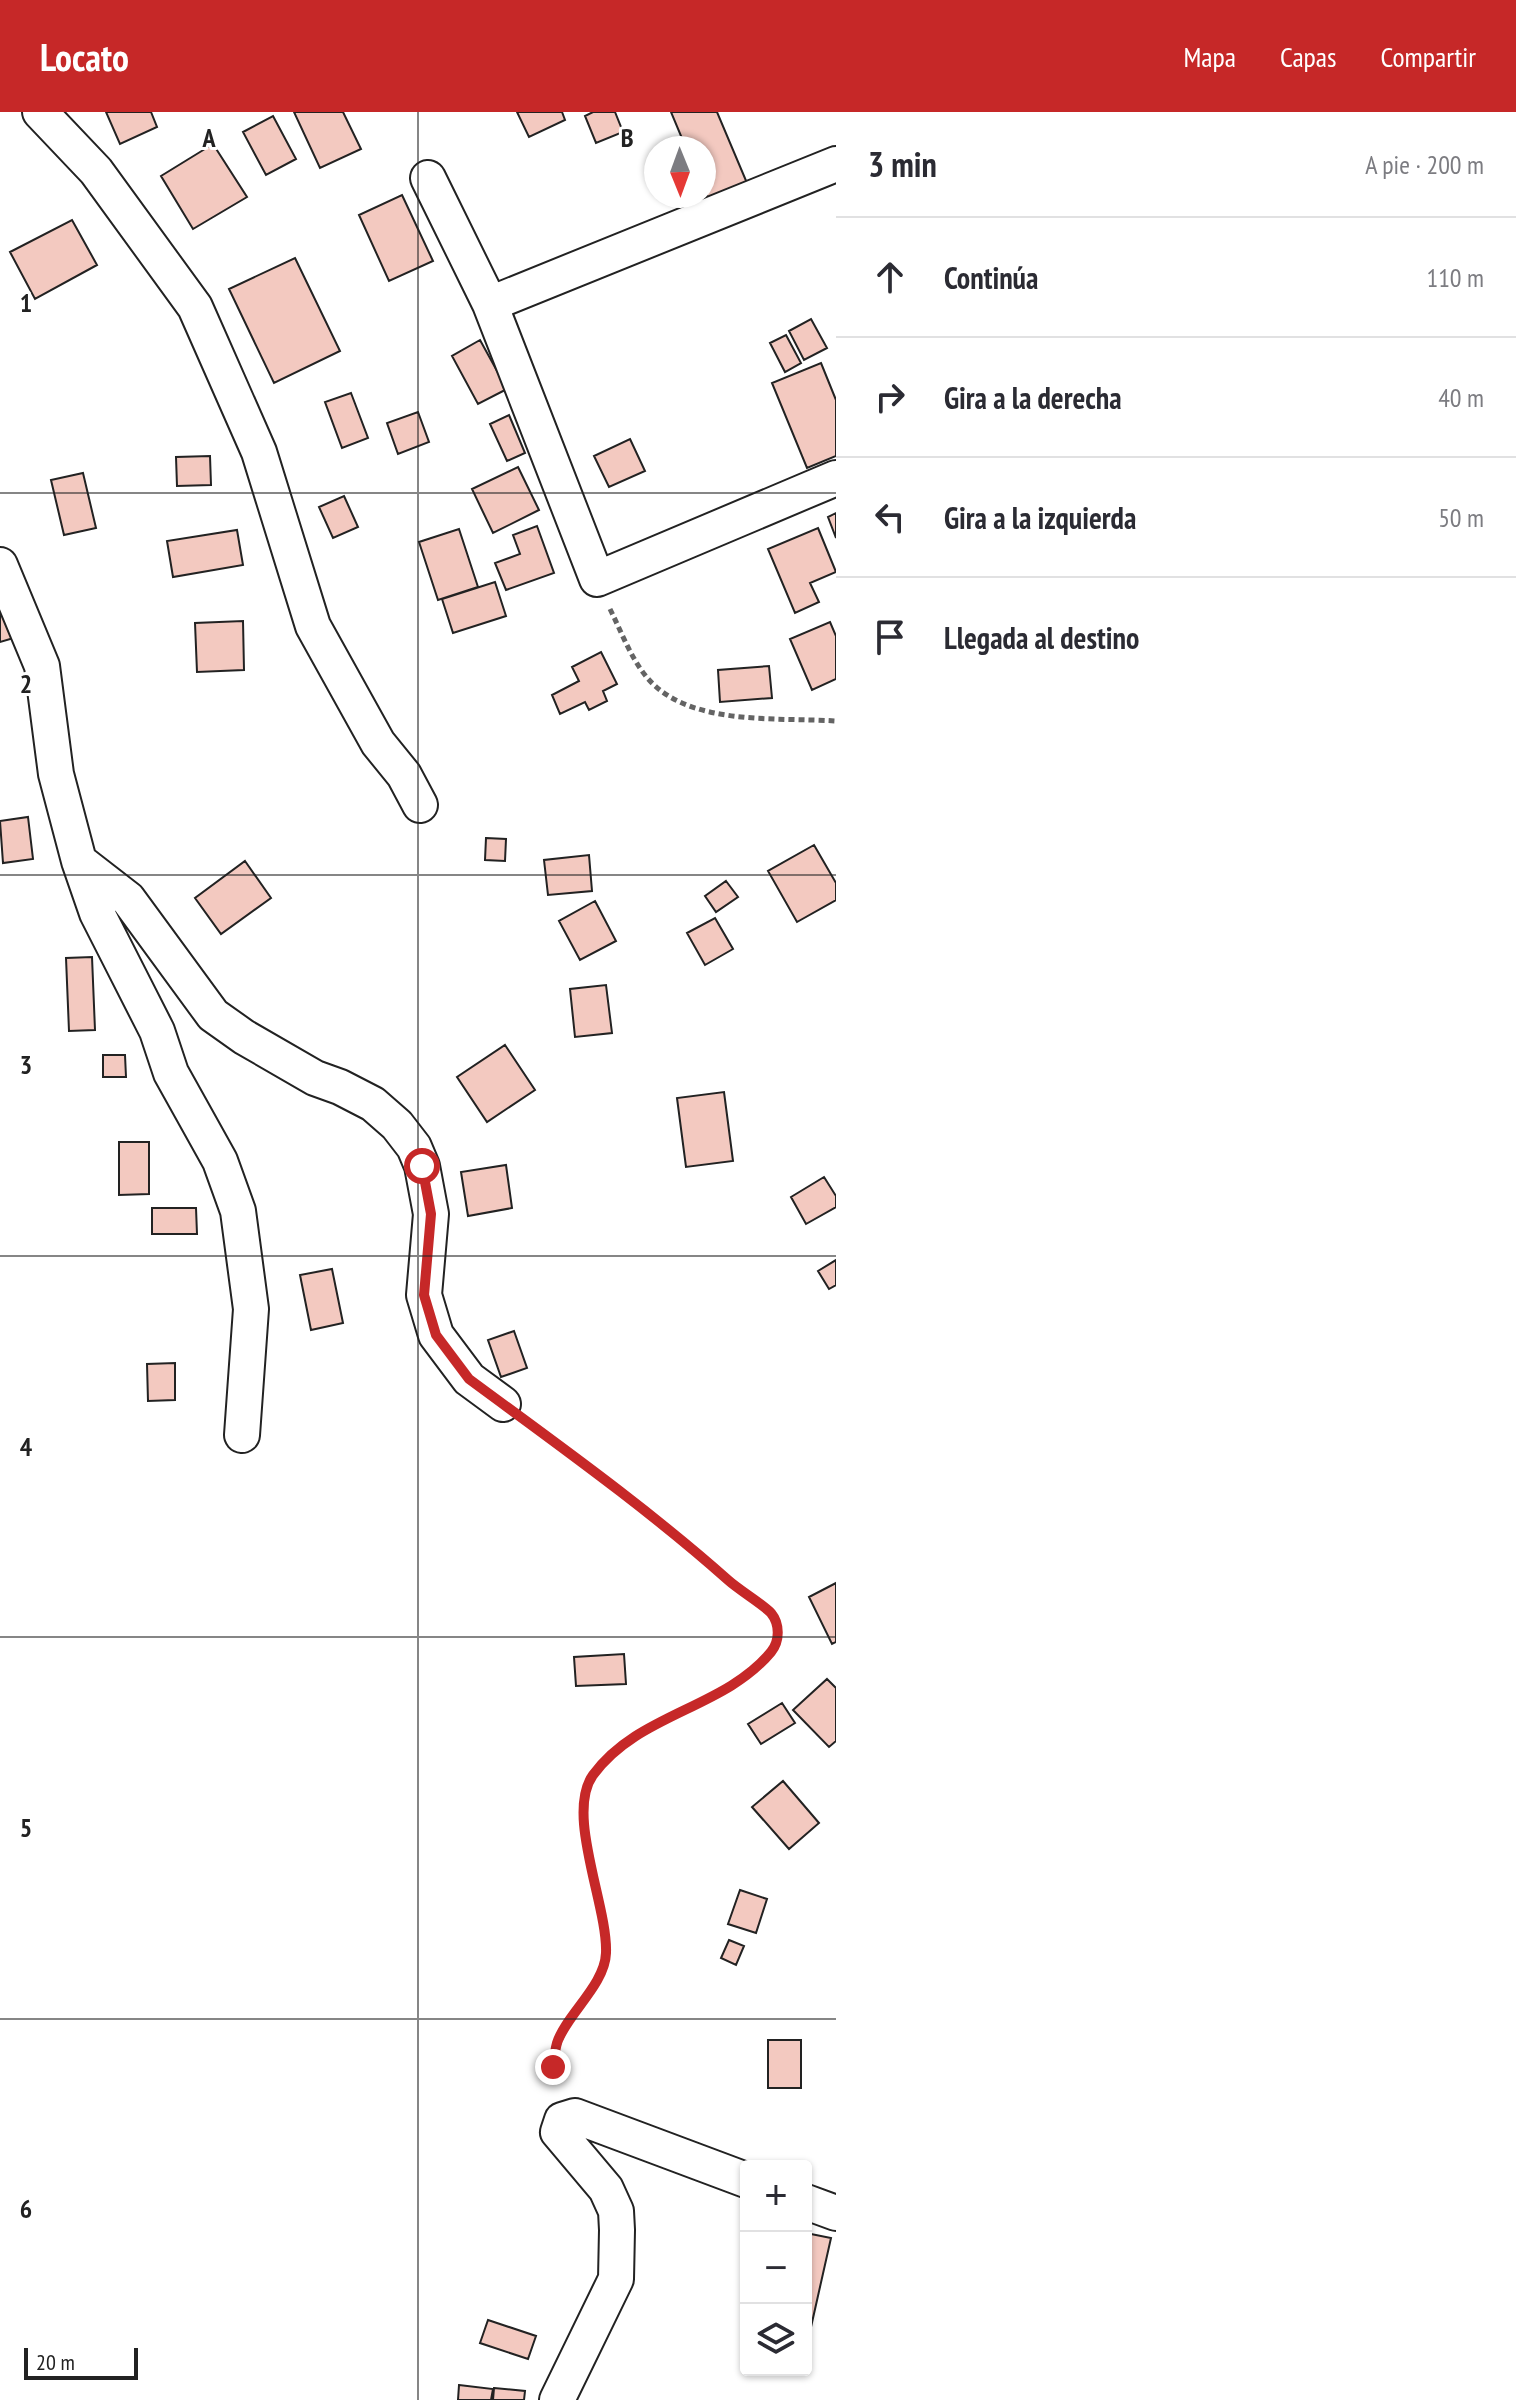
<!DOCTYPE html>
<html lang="es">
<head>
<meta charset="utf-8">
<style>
  :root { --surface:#fff; --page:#f7f7f7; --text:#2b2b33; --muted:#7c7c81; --line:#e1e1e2; --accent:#c62828 }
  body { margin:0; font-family:"PT Sans Narrow",sans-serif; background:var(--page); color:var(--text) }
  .controls { position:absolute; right:24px; bottom:24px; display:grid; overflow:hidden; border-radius:8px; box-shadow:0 2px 6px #0004 }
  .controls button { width:72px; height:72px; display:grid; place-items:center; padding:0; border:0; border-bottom:2px solid var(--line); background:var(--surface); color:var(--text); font:40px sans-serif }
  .compass { position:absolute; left:644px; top:24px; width:72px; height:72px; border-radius:50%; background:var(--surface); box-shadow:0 2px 6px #0004; rotate:179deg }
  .scale { position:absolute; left:24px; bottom:20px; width:114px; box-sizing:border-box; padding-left:8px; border:4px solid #222; border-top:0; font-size:22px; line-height:28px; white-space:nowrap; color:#222; -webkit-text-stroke:6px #fff; paint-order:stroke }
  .stop { position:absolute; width:24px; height:24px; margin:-18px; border:6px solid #c62828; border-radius:50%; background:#fff }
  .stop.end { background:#c62828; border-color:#fff; box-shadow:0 2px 8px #0008 }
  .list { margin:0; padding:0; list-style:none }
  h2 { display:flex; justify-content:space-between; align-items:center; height:104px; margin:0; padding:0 32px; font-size:34px }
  h2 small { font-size:26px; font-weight:400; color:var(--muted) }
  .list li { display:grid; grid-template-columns:52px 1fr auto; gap:24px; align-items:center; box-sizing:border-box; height:120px; padding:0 32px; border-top:2px solid var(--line) }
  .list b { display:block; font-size:30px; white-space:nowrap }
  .list em { font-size:26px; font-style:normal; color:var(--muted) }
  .icon { flex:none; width:44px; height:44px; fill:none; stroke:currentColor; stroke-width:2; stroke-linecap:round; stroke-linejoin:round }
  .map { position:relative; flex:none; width:836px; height:2288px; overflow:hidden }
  header { display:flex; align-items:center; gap:48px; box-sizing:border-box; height:112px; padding:0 40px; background:var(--accent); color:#fff }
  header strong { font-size:38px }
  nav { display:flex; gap:44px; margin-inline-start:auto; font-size:28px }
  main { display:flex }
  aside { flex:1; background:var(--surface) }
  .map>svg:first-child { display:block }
</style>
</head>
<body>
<header>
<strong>Locato</strong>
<nav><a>Mapa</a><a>Capas</a><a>Compartir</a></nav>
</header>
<main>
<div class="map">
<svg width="836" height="2288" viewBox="0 0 836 2288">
  <rect width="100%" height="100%" fill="#fff"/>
  <path fill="#f3c9c0" stroke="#222" stroke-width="2" d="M106,0H151L157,15L120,32Z
    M294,0H343L361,37L320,56Z
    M517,0H562L565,8L529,25Z
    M593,0H615L623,20L596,31L585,4Z
    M671,0H717L747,71L708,87L704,77V36H686Z
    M273,4L296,47L266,63L243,20Z
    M213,32L247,85L193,117L161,64Z
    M402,83L433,149L389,169L359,103Z
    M72,108L97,153L35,187L10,140Z
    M295,146L340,239L274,271L229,177Z
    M811,207L827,236L804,248L789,219Z
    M786,223L801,251L785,260L770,231Z
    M480,228L507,277L478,292L452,244Z
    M821,251L836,288V344L807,356L772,271Z
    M351,281L368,326L342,336L325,290Z
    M418,300L429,330L398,342L387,311Z
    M509,303L525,341L507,349L490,312Z
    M630,327L645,359L609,375L594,344Z
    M210,344L211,373L177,374L176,345Z
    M518,355L539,398L493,421L472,377Z
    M83,361L96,416L64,423L51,368Z
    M344,384L358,415L333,426L319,395Z
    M836,401V426L828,405Z
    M537,414L554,461L506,478L495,451L520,442L513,423Z
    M818,416L836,460L810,471L819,490L795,501L768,437Z
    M459,417L478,475L438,488L419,430Z
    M237,418L243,453L173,465L167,429Z
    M495,470L506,504L453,521L442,487Z
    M0,473L17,525L0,530Z
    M243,509L244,558L197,560L195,511Z
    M830,510L836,524V567L812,578L790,527Z
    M601,540L617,572L603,579L607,589L589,598L585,590L560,602L552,583L579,569L572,555Z
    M769,554L772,586L720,590L718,558Z
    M28,705L33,747L3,751L0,709Z
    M486,726L506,727L505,749L485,748Z
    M814,733L836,771V788L797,810L768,759Z
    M589,743L592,779L548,783L544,748Z
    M245,749L271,786L221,822L195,786Z
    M726,769L738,785L716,800L705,784Z
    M595,789L616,829L580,848L559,809Z
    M715,806L733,837L705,853L687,821Z
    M92,845L95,918L69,919L66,846Z
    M606,873L612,921L575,925L570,877Z
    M505,933L535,978L487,1010L457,965Z
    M103,943H125L126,965H103Z
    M724,980L733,1049L686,1055L677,986Z
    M119,1030H149V1082L119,1083Z
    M506,1053L512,1096L468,1104L461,1060Z
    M824,1065L836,1084V1095L806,1112L791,1085Z
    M152,1096H196L197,1122H152Z
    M836,1148V1173L829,1177L818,1159Z
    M332,1157L343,1211L311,1218L300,1163Z
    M514,1219L527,1256L501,1265L488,1228Z
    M175,1251V1288L148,1289L147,1252Z
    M836,1471V1530L832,1532L809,1485Z
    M624,1542L626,1572L576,1574L574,1545Z
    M827,1567L836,1576V1629L829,1635L793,1598Z
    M782,1591L795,1611L761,1632L748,1612Z
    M783,1669L819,1711L789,1737L752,1695Z
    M740,1778L767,1787L756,1821L728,1812Z
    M729,1828L744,1834L736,1853L721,1846Z
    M768,1928H801V1976H768Z
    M806,2121L831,2126L811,2215L806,2214Z
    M488,2208L536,2224L528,2247L480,2231Z
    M459,2273L493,2277L491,2288H458Z
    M494,2276L525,2279L524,2288H493Z"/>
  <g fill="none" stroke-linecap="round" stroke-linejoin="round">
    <defs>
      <path id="street" d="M40,0L96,59L195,195L259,340L313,514L378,631L404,663L420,693
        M428,66L490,192L597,467L836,366
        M490,192L836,52
        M0,453L42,554L56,662L79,749L97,801L157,919L171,961L220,1049L238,1099L251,1197L242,1323
        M79,749L128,787L213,903L244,925L315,966L340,975L373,992L397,1013L414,1035L422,1054L431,1102L424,1183L436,1223L469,1267L503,1292
        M806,2090L836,2101
        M557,2288L616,2167L617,2118L616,2099L606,2077L558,2020L562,2008L575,2004L746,2068"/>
    </defs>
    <use href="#street" stroke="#222" stroke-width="38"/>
    <path stroke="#646464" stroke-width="5" stroke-dasharray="6 4" stroke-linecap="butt" d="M610,497C621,519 630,544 645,563C685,615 776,605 836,609
      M530,1313C599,1365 669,1416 734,1473C745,1483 763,1491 772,1502C809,1551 671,1601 642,1618C622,1630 592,1658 585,1680C574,1715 607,1799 606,1841C606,1848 601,1856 598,1863C579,1902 548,1925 556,1972"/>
    <use href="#street" stroke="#fff" stroke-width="34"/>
  </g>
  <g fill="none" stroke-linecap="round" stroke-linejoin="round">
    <path stroke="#c62828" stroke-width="10" d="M422,1054L431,1102L424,1183L436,1223L469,1267C557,1332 647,1396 728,1468C739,1478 764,1493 771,1501C780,1512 780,1529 771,1540C724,1597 638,1601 593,1663C565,1702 608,1794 606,1841C605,1873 566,1903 557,1931C555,1938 554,1947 553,1955"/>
  </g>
  <path fill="none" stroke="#222" stroke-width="2" stroke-opacity="0.55" d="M418,0V2288M0,381H836M0,763H836M0,1144H836M0,1525H836M0,1907H836"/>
  <g font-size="26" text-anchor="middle" font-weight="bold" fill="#222" stroke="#fff" stroke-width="6" stroke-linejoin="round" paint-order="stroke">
    <text x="209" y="35">A</text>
    <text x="627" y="35">B</text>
    <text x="26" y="200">1</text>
    <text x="26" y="581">2</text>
    <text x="26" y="962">3</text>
    <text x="26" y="1344">4</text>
    <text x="26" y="1725">5</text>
    <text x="26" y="2106">6</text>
  </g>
</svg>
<div class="controls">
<button>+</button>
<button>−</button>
<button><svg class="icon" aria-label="layers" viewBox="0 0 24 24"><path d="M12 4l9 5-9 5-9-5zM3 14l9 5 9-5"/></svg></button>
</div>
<svg class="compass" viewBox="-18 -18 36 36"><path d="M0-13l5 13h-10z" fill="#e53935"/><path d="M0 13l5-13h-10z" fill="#7c7c81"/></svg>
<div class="scale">20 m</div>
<div class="stop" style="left:422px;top:1054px"></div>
<div class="stop end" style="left:553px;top:1955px"></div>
</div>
<aside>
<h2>3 min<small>A pie · 200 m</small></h2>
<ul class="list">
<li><svg class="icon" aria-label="ahead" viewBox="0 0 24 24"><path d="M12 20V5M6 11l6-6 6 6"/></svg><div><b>Continúa</b></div><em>110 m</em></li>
<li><svg class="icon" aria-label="right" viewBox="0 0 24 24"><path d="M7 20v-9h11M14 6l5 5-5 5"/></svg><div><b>Gira a la derecha</b></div><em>40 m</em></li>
<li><svg class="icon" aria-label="left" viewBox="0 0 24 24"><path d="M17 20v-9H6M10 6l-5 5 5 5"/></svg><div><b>Gira a la izquierda</b></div><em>50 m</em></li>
<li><svg class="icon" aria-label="arrive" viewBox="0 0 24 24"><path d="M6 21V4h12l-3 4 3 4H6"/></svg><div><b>Llegada al destino</b></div></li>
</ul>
</aside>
</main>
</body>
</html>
